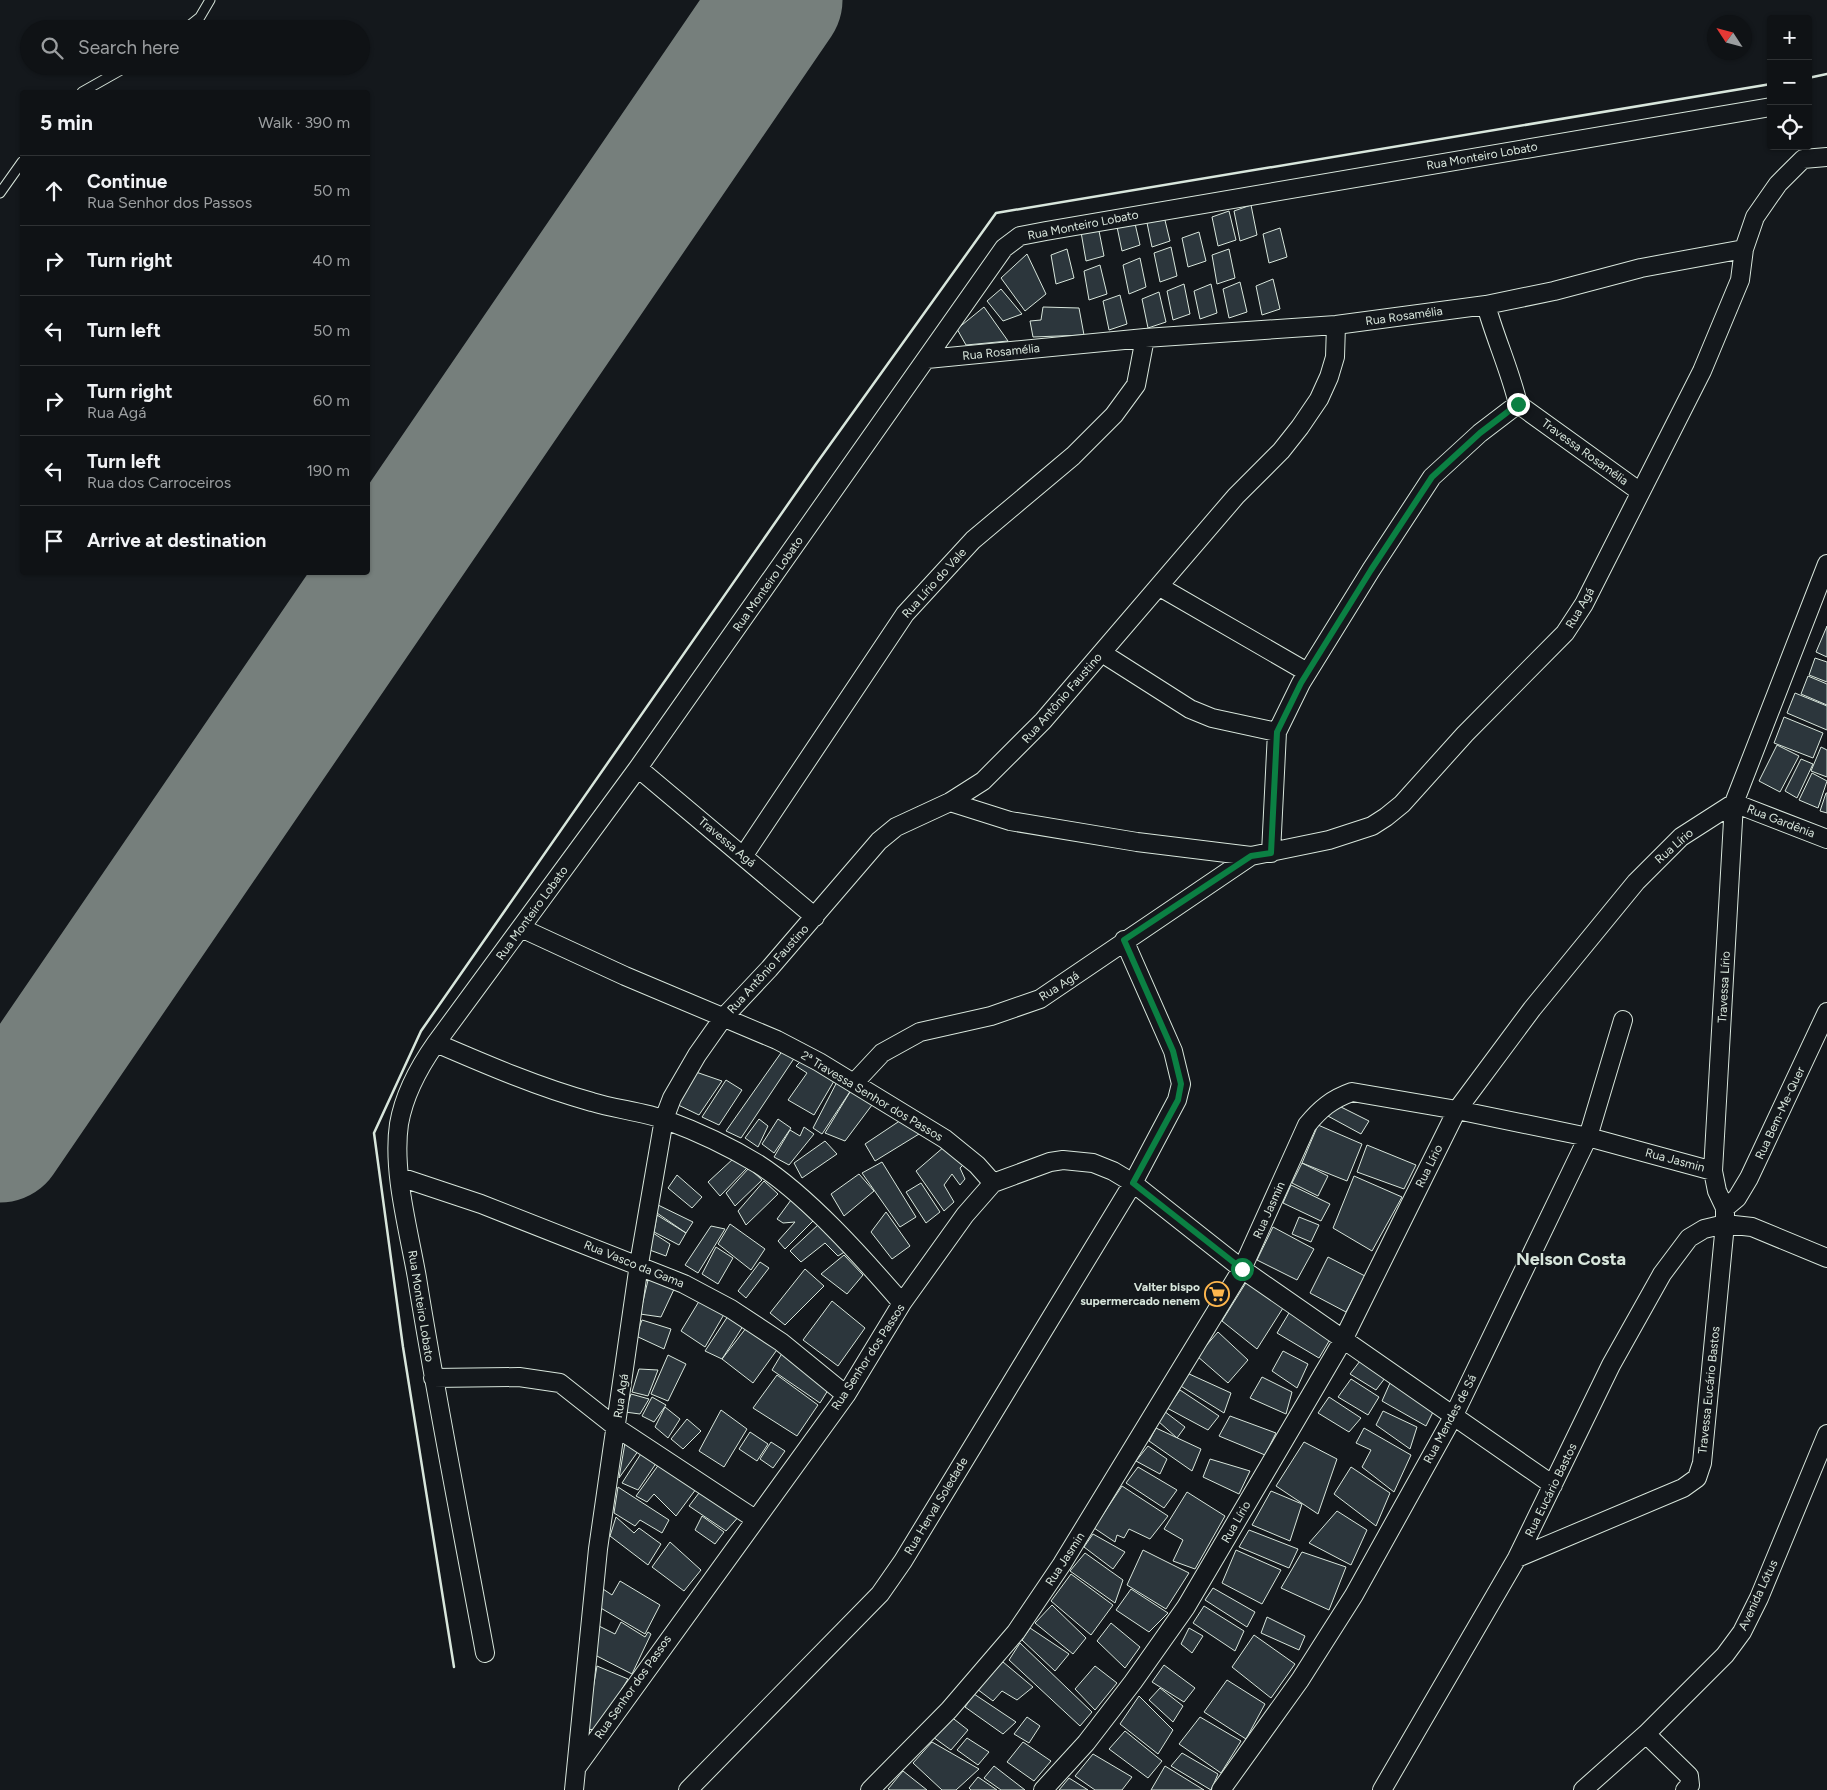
<!DOCTYPE html>
<html lang="en">
<head>
<meta charset="utf-8">
<style>
  :root { --surface:#0f1215; --page:#181b1e; --text:#f1f3f6; --muted:#9b9ea0; --line:#2f3234 }
  body { margin:0; font-family:Figtree,sans-serif; background:var(--page); color:var(--text) }
  .controls { position:absolute; right:15px; top:15px; display:grid; overflow:hidden; border-radius:5px; box-shadow:0 1px 4px #0004 }
  .controls button { width:45px; height:45px; display:grid; place-items:center; padding:0; border:0; border-bottom:1px solid var(--line); background:var(--surface); color:var(--text); font:25px sans-serif }
  .compass { position:absolute; left:1707px; top:15px; width:45px; height:45px; border-radius:50%; background:var(--surface); box-shadow:0 1px 4px #0004; rotate:306deg }
  .stop { position:absolute; width:15px; height:15px; margin:-11px; border:4px solid #0b8043; border-radius:50%; background:#fff }
  .stop.end { background:#0b8043; border-color:#fff; box-shadow:0 1px 5px #0008 }
  .list { margin:0; padding:0; list-style:none }
  h2 { display:flex; justify-content:space-between; align-items:center; height:65px; margin:0; padding:0 20px; font-size:21px }
  h2 small { font-size:16px; font-weight:400; color:var(--muted) }
  .list li { display:grid; grid-template-columns:32px 1fr auto; gap:15px; align-items:center; box-sizing:border-box; height:70px; padding:0 20px; border-top:1px solid var(--line) }
  .list b { display:block; font-size:19px; white-space:nowrap }
  .list p { margin:0; font-size:16px; white-space:nowrap; color:var(--muted) }
  .list em { font-size:16px; font-style:normal; color:var(--muted) }
  .icon { flex:none; width:28px; height:28px; fill:none; stroke:currentColor; stroke-width:2; stroke-linecap:round; stroke-linejoin:round }
  .map { position:relative; flex:none; width:1827px; height:1790px; overflow:hidden }
  .search { position:absolute; background:var(--surface); box-shadow:0 1px 4px #0004; left:20px; top:20px; width:350px; height:55px; display:flex; align-items:center; gap:12px; box-sizing:border-box; padding:0 18px; border-radius:28px; color:var(--muted); font-size:19px }
  .panel { position:absolute; background:var(--surface); box-shadow:0 1px 4px #0004; left:20px; top:90px; width:350px; height:485px; border-radius:5px }
  .map>svg:first-child { display:block }
</style>
</head>
<body>
<div class="map">
<svg width="1827" height="1790" viewBox="0 0 1827 1790">
  <rect width="100%" height="100%" fill="#14181c"/>
  <g fill="none" stroke-linecap="round" stroke-linejoin="round">
    <path stroke="#767f7c" stroke-width="129" d="M0,1138L778,0"/>
  </g>
  <path fill="#2c363c" stroke="#d8e6dc" d="M1251,205L1257,235L1240,241L1234,211Z
    M1229,211L1236,240L1218,246L1212,217Z
    M1163,212L1170,241L1152,247L1146,218Z
    M1133,215L1140,245L1122,251L1116,222Z
    M1098,226L1104,256L1086,261L1081,232Z
    M1280,228L1287,257L1269,263L1263,234Z
    M1199,232L1206,261L1188,267L1182,238Z
    M1171,247L1177,276L1160,282L1154,253Z
    M1067,249L1074,278L1056,284L1051,255Z
    M1229,249L1235,278L1217,284L1212,255Z
    M1027,254L1046,294L1025,311L1001,278Z
    M1140,258L1146,287L1129,294L1123,265Z
    M1100,265L1107,294L1089,300L1084,271Z
    M1273,279L1280,309L1262,315L1256,286Z
    M1240,282L1247,312L1229,318L1223,289Z
    M1184,284L1190,314L1173,320L1167,291Z
    M1211,284L1217,313L1200,319L1194,291Z
    M1001,289L1022,314L1003,321L987,301Z
    M1159,292L1166,322L1148,328L1142,299Z
    M1120,295L1127,324L1109,330L1103,301Z
    M984,307L1008,341L966,345L957,329Z
    M1043,307L1079,308L1084,335L1033,337L1030,321L1041,320Z
    M1827,626V657L1816,652Z
    M1815,658L1827,662V682L1809,675Z
    M1808,676L1827,684V705L1801,694Z
    M1795,693L1827,706V730L1787,713Z
    M1784,717L1823,733L1813,758L1774,743Z
    M1777,745L1799,756L1780,792L1759,781Z
    M1821,747L1827,750V777L1811,771Z
    M1801,759L1813,764L1797,798L1785,791Z
    M1812,773L1827,781L1818,808L1799,800Z
    M1826,793H1827V813L1820,811Z
    M783,1050L795,1057L741,1138L726,1131Z
    M802,1060L834,1081L814,1115L788,1100L807,1073L796,1066Z
    M693,1071L722,1081L699,1115L674,1103Z
    M839,1078L853,1087L822,1134L813,1128Z
    M726,1080L742,1090L719,1125L702,1117Z
    M853,1087L875,1101L845,1141L825,1133Z
    M1339,1106L1369,1121L1361,1134L1326,1115Z
    M904,1118L919,1134L875,1161L865,1144Z
    M759,1119L768,1126L758,1147L745,1138Z
    M778,1119L791,1128L774,1153L762,1144Z
    M1318,1125L1362,1144L1347,1181L1302,1163Z
    M804,1127L814,1134L789,1165L774,1157L790,1130L800,1136Z
    M825,1141L837,1154L802,1178L794,1163Z
    M1367,1145L1416,1165L1404,1189L1357,1172Z
    M945,1146L966,1162L960,1168L965,1179L960,1185L952,1174L944,1185L954,1202L944,1211L916,1171Z
    M734,1158L747,1168L720,1196L708,1182Z
    M882,1162L916,1217L900,1227L862,1173Z
    M1302,1163L1328,1176L1318,1196L1292,1183Z
    M749,1168L762,1180L735,1206L726,1193Z
    M859,1174L874,1191L844,1216L831,1194Z
    M677,1175L702,1197L692,1208L668,1188Z
    M1354,1176L1402,1197L1372,1251L1333,1228Z
    M764,1181L778,1194L746,1225L738,1211Z
    M921,1183L940,1212L926,1223L906,1192Z
    M1291,1185L1330,1204L1321,1221L1283,1203Z
    M791,1200L813,1221L785,1249L778,1241L795,1222L783,1223L777,1219Z
    M656,1204L693,1222L686,1233L657,1213Z
    M886,1212L910,1246L892,1259L871,1232Z
    M657,1215L686,1233L679,1245L654,1232Z
    M1299,1217L1319,1225L1311,1242L1292,1234Z
    M730,1224L765,1249L751,1270L718,1244Z
    M819,1224L846,1251L838,1256L825,1243L801,1262L790,1251Z
    M711,1226L725,1229L698,1273L685,1265Z
    M1273,1227L1314,1249L1297,1280L1257,1260Z
    M653,1233L670,1244L666,1256L647,1249Z
    M716,1247L733,1258L718,1284L702,1274Z
    M844,1255L863,1275L847,1294L821,1274Z
    M1328,1257L1365,1276L1346,1312L1310,1293Z
    M760,1262L769,1268L746,1298L738,1291Z
    M805,1269L824,1286L785,1325L770,1313Z
    M649,1276L676,1285L661,1317L640,1314Z
    M1247,1281L1283,1308L1257,1349L1222,1321Z
    M701,1298L726,1311L705,1347L681,1331Z
    M832,1301L865,1328L838,1366L803,1340Z
    M1292,1308L1332,1336L1319,1358L1277,1333Z
    M730,1313L745,1323L722,1359L705,1351Z
    M642,1320L671,1329L664,1349L636,1336Z
    M750,1323L779,1347L753,1383L722,1359Z
    M1218,1332L1248,1360L1228,1383L1197,1356Z
    M784,1350L830,1387L820,1403L772,1370Z
    M1283,1351L1308,1364L1297,1388L1272,1371Z
    M668,1355L686,1364L668,1401L651,1394Z
    M1360,1361L1385,1378L1376,1390L1350,1374Z
    M639,1369L658,1370L648,1396L632,1392Z
    M1187,1373L1231,1393L1224,1413L1179,1385Z
    M777,1375L818,1405L797,1436L753,1408Z
    M1262,1377L1292,1392L1286,1414L1250,1398Z
    M1351,1379L1379,1397L1368,1415L1338,1397Z
    M1390,1383L1434,1410L1426,1426L1382,1401Z
    M1180,1390L1219,1416L1208,1430L1167,1408Z
    M631,1394L649,1399L640,1414L625,1412Z
    M652,1397L666,1405L654,1422L642,1416Z
    M1329,1397L1361,1418L1349,1432L1318,1413Z
    M665,1407L680,1419L668,1438L655,1427Z
    M721,1410L747,1429L724,1467L699,1451Z
    M1164,1411L1185,1427L1177,1438L1158,1421Z
    M1383,1411L1417,1427L1410,1449L1376,1425Z
    M1230,1416L1276,1433L1265,1455L1219,1436Z
    M687,1419L701,1431L683,1449L671,1439Z
    M1156,1428L1201,1449L1192,1471L1149,1441Z
    M1364,1428L1411,1455L1394,1492L1362,1467L1371,1450L1356,1443Z
    M750,1432L768,1444L757,1461L739,1449Z
    M626,1437L641,1447L619,1478Z
    M771,1442L785,1451L773,1468L760,1459Z
    M1304,1442L1337,1459L1318,1514L1276,1486Z
    M1148,1446L1167,1459L1160,1474L1136,1461Z
    M644,1449L659,1459L638,1490L622,1483Z
    M1210,1459L1250,1471L1239,1494L1203,1477Z
    M662,1460L699,1485L676,1516L654,1494L647,1502L636,1496Z
    M1138,1467L1177,1490L1164,1508L1126,1483Z
    M1351,1467L1390,1493L1376,1526L1334,1494Z
    M1122,1486L1168,1516L1150,1539L1129,1529L1124,1538L1117,1535L1115,1542L1094,1528Z
    M618,1487L669,1520L662,1533L640,1520L635,1526L614,1513Z
    M702,1489L741,1514L726,1531L689,1506Z
    M1271,1491L1302,1504L1290,1541L1252,1525Z
    M1187,1492L1225,1516L1195,1569L1173,1561L1183,1540L1164,1529Z
    M1337,1511L1367,1530L1351,1565L1309,1543Z
    M702,1516L724,1532L715,1544L695,1530Z
    M616,1517L634,1533L639,1528L661,1544L648,1565L610,1536Z
    M1249,1530L1298,1549L1289,1568L1239,1547Z
    M1093,1534L1125,1552L1113,1569L1084,1547Z
    M670,1542L701,1570L684,1591L652,1567Z
    M1143,1550L1189,1573L1166,1609L1127,1585Z
    M1236,1550L1281,1570L1262,1604L1222,1583Z
    M1302,1552L1346,1567L1329,1610L1281,1588Z
    M1085,1553L1123,1580L1115,1603L1070,1571Z
    M1071,1574L1113,1605L1091,1635L1051,1601Z
    M620,1581L660,1605L645,1634L599,1607L603,1589L612,1595Z
    M1213,1588L1255,1612L1247,1627L1205,1600Z
    M1131,1589L1168,1613L1149,1632L1116,1610Z
    M1052,1605L1086,1638L1073,1654L1035,1623Z
    M1204,1606L1244,1631L1235,1651L1193,1623Z
    M1267,1617L1305,1636L1299,1650L1261,1633Z
    M621,1622L645,1637L648,1632L651,1634L632,1674L593,1654L599,1626L615,1634Z
    M1111,1623L1140,1647L1125,1668L1097,1641Z
    M1030,1628L1069,1654L1055,1671L1022,1640Z
    M1189,1628L1203,1636L1192,1653L1181,1644Z
    M1254,1635L1295,1664L1271,1698L1232,1667Z
    M1020,1643L1092,1712L1080,1726L1009,1660Z
    M1003,1662L1033,1687L1017,1700L1002,1691L993,1701L977,1689Z
    M1164,1665L1195,1688L1184,1702L1152,1682Z
    M597,1666L628,1679L597,1730L586,1729Z
    M1095,1666L1117,1683L1095,1710L1075,1689Z
    M1227,1680L1265,1704L1246,1739L1204,1712Z
    M1160,1688L1183,1706L1173,1722L1149,1700Z
    M974,1694L1016,1722L1003,1734L965,1707Z
    M1139,1696L1173,1730L1158,1754L1120,1724Z
    M950,1716L968,1730L951,1750L933,1737Z
    M1027,1717L1040,1726L1029,1743L1014,1734Z
    M1200,1717L1241,1741L1221,1773L1179,1744Z
    M1125,1731L1162,1761L1148,1778L1109,1749Z
    M967,1738L989,1752L978,1765L957,1750Z
    M932,1742L979,1769L956,1790H942L913,1763Z
    M1023,1742L1051,1761L1034,1781L1007,1762Z
    M1182,1753L1218,1774L1211,1790L1171,1766Z
    M1093,1754L1132,1777L1122,1790H1095L1075,1776Z
    M994,1766L1025,1790H1001L984,1778Z
    M1165,1766L1204,1790H1151Z
    M903,1771L927,1790H890L888,1789Z
    M978,1777L997,1790H971L969,1788Z
    M1069,1778L1088,1790H1059Z"/>
  <g fill="none" stroke-linecap="round" stroke-linejoin="round">
    <defs>
      <path id="service" d="M185,29L200,17L210,0
        M82,92L128,66
        M0,193L22,162"/>
      <path id="minor" d="M1486,305C1495,338 1510,370 1518,404L1639,491
        M927,359L1145,338L1336,325L1486,305L1554,291L1641,268L1744,249L1755,217L1778,184L1803,159L1827,157
        M1160,587L1307,672
        M1102,653L1190,709L1212,718L1277,732
        M638,768L815,917
        M950,802L1010,821L1137,842L1251,856
        M1271,853L1277,732L1301,683L1371,570L1432,477L1480,433L1518,404
        M744,855L905,614L973,540L1073,456L1114,415L1136,385L1145,338
        M521,928L625,976L777,1040L819,1062L945,1139L977,1165L993,1183
        M436,1043C487,1065 538,1087 592,1102C615,1109 644,1112 666,1120C696,1131 730,1147 758,1164C808,1196 863,1258 902,1303
        M854,1083L882,1053L920,1032L991,1016L1040,999L1251,856L1329,840L1372,826L1386,817L1402,804L1465,734L1565,633L1584,604L1702,371L1740,280L1744,249
        M1713,1171L1734,803L1827,839
        M400,1177L481,1204L684,1284L731,1309L781,1342L846,1395
        M1725,1208L1737,1198L1749,1178L1827,1012
        M433,1378L519,1377L560,1383L617,1428L755,1519
        M1517,1558L1683,1488L1697,1478L1702,1463L1725,1224L1752,1227L1827,1258
        M485,1653C462,1528 437,1403 417,1278C409,1231 392,1172 399,1124C404,1095 419,1067 436,1043L638,768L1004,248L1020,236L1046,231L1771,107
        M1646,1734L1689,1776L1690,1785L1685,1790
        M577,1767L846,1395L902,1303L965,1215L993,1183L1050,1162L1063,1160L1093,1163L1113,1171L1133,1183L1242,1269L1553,1485
        M574,1790L598,1549L639,1264L664,1119L672,1098L697,1055L723,1018L769,969L879,841L896,827L950,802L983,781L1043,721L1236,496L1281,451L1300,427L1319,399L1329,377L1335,357L1336,325
        M688,1790L880,1594L903,1561L1133,1183L1177,1100L1181,1084L1173,1051L1124,940
        M870,1790L949,1710L1016,1632L1062,1564L1242,1269L1307,1125C1320,1109 1332,1099 1352,1092L1457,1110L1588,1137L1713,1171L1717,1191L1725,1208
        M1043,1790L1086,1743L1133,1682L1186,1607L1343,1340L1457,1110L1532,1009L1636,882L1681,837L1734,803L1827,564
        M1221,1790L1300,1680L1354,1595L1454,1415L1588,1137L1623,1020
        M1382,1790L1517,1558L1611,1365L1662,1274L1689,1238L1704,1229L1725,1224V1208
        M1583,1790L1646,1734L1725,1655L1742,1632L1759,1598L1827,1434"/>
    </defs>
    <use href="#service" stroke="#d8e6dc" stroke-width="11"/>
    <use href="#minor" stroke="#d8e6dc" stroke-width="20"/>
    <use href="#service" stroke="#14181c" stroke-width="9"/>
    <use href="#minor" stroke="#14181c" stroke-width="18"/>
    <path stroke="#d8e6dc" stroke-width="2.5" d="M1808,78L1827,74
      M454,1667L403,1347L374,1133L421,1031L816,464L996,213L1771,84"/>
  </g>
  <g fill="none" stroke-linecap="round" stroke-linejoin="round">
    <path stroke="#0b8043" stroke-width="6" d="M1242,1269L1133,1183L1178,1100L1181,1084L1173,1051L1124,940L1251,856L1271,853L1277,732L1301,683L1371,570L1432,477L1480,433L1518,404"/>
  </g>
  <defs>
    <symbol id="supermarket-ring" viewBox="-11 -11 22 22"><circle r="9.5" fill="#14181c" stroke="#ffb74d" stroke-width="1.5"/><path d="M-6-5.5h2.5l.6 2H6L4.5 2H-2.5L-4.4-4H-6ZM-1.5 3.2a1.3 1.3 0 1 0 .1 0ZM3 3.2a1.3 1.3 0 1 0 .1 0Z" fill="#ffb74d"/></symbol>
  </defs>
  <g fill-rule="evenodd">
    <use href="#supermarket-ring" x="1203" y="1280" width="28" height="28"/>
  </g>
  <g text-anchor="middle" dominant-baseline="central" stroke-width="4" stroke-linejoin="round" paint-order="stroke">
    <g font-size="12" fill="#d8e6dc" stroke="#14181c">
      <text transform="translate(1482 156) rotate(-10)">Rua Monteiro Lobato</text>
      <text transform="translate(1083 225) rotate(-11)">Rua Monteiro Lobato</text>
      <text transform="translate(1404 316) rotate(-8)">Rua Rosamélia</text>
      <text transform="translate(1001 352) rotate(-6)">Rua Rosamélia</text>
      <text transform="translate(1585 452) rotate(36)">Travessa Rosamélia</text>
      <text transform="translate(934 583) rotate(-48)">Rua Lírio do Vale</text>
      <text transform="translate(768 584) rotate(-55)">Rua Monteiro Lobato</text>
      <text transform="translate(1580 608) rotate(-60)">Rua Agá</text>
      <text transform="translate(1062 698) rotate(-49)">Rua Antônio Faustino</text>
      <text transform="translate(1781 821) rotate(21)">Rua Gardênia</text>
      <text transform="translate(727 842) rotate(40)">Travessa Agá</text>
      <text transform="translate(1674 846) rotate(-41)">Rua Lírio</text>
      <text transform="translate(532 913) rotate(-54)">Rua Monteiro Lobato</text>
      <text transform="translate(768 969) rotate(-48)">Rua Antônio Faustino</text>
      <text transform="translate(1059 986) rotate(-32)">Rua Agá</text>
      <text transform="translate(1724 987) rotate(-87)">Travessa Lírio</text>
      <text transform="translate(872 1096) rotate(31)">2ª Travessa Senhor dos Passos</text>
      <text transform="translate(1780 1113) rotate(-65)">Rua Bem-Me-Quer</text>
      <text transform="translate(1675 1160) rotate(15)">Rua Jasmin</text>
      <text transform="translate(1429 1166) rotate(-64)">Rua Lírio</text>
      <text transform="translate(1269 1210) rotate(-66)">Rua Jasmin</text>
      <text transform="translate(634 1264) rotate(22)">Rua Vasco da Gama</text>
      <text transform="translate(421 1306) rotate(81)">Rua Monteiro Lobato</text>
      <text transform="translate(868 1357) rotate(-57)">Rua Senhor dos Passos</text>
      <text transform="translate(1709 1390) rotate(-84)">Travessa Eucário Bastos</text>
      <text transform="translate(621 1396) rotate(-82)">Rua Agá</text>
      <text transform="translate(1450 1419) rotate(-62)">Rua Mendes de Sá</text>
      <text transform="translate(1551 1490) rotate(-64)">Rua Eucário Bastos</text>
      <text transform="translate(936 1506) rotate(-59)">Rua Herval Soledade</text>
      <text transform="translate(1236 1522) rotate(-60)">Rua Lírio</text>
      <text transform="translate(1065 1559) rotate(-57)">Rua Jasmin</text>
      <text transform="translate(1758 1595) rotate(-65)">Avenida Lótus</text>
      <text transform="translate(633 1687) rotate(-55)">Rua Senhor dos Passos</text>
    </g>
    <g font-size="12" font-weight="bold" fill="#d8e6dc" stroke="#14181c" text-anchor="end">
      <text x="1200" y="1287">Valter bispo<tspan x="1200" dy="14">supermercado nenem</tspan></text>
    </g>
    <g font-size="18" font-weight="bold" fill="#d8e6dc" stroke="#14181c">
      <text x="1571" y="1259">Nelson Costa</text>
    </g>
  </g>
</svg>
<div class="controls">
<button>+</button>
<button>−</button>
<button><svg class="icon" aria-label="locate" viewBox="0 0 24 24"><circle cx="12" cy="12" r="6"/><path d="M12 2v4M12 18v4M2 12h4M18 12h4"/></svg></button>
</div>
<svg class="compass" viewBox="-18 -18 36 36"><path d="M0-13l5 13h-10z" fill="#e53935"/><path d="M0 13l5-13h-10z" fill="#9b9ea0"/></svg>
<div class="stop" style="left:1242px;top:1269px"></div>
<div class="stop end" style="left:1518px;top:404px"></div>
<div class="search"><svg class="icon" aria-label="search" viewBox="0 0 24 24"><circle cx="10" cy="10" r="6"/><path d="M15 15l6 6"/></svg>Search here</div>
<section class="panel">
<h2>5 min<small>Walk · 390 m</small></h2>
<ul class="list">
<li><svg class="icon" aria-label="ahead" viewBox="0 0 24 24"><path d="M12 20V5M6 11l6-6 6 6"/></svg><div><b>Continue</b><p>Rua Senhor dos Passos</p></div><em>50 m</em></li>
<li><svg class="icon" aria-label="right" viewBox="0 0 24 24"><path d="M7 20v-9h11M14 6l5 5-5 5"/></svg><div><b>Turn right</b></div><em>40 m</em></li>
<li><svg class="icon" aria-label="left" viewBox="0 0 24 24"><path d="M17 20v-9H6M10 6l-5 5 5 5"/></svg><div><b>Turn left</b></div><em>50 m</em></li>
<li><svg class="icon" aria-label="right" viewBox="0 0 24 24"><path d="M7 20v-9h11M14 6l5 5-5 5"/></svg><div><b>Turn right</b><p>Rua Agá</p></div><em>60 m</em></li>
<li><svg class="icon" aria-label="left" viewBox="0 0 24 24"><path d="M17 20v-9H6M10 6l-5 5 5 5"/></svg><div><b>Turn left</b><p>Rua dos Carroceiros</p></div><em>190 m</em></li>
<li><svg class="icon" aria-label="arrive" viewBox="0 0 24 24"><path d="M6 21V4h12l-3 4 3 4H6"/></svg><div><b>Arrive at destination</b></div></li>
</ul>
</section>
</div>
</body>
</html>
